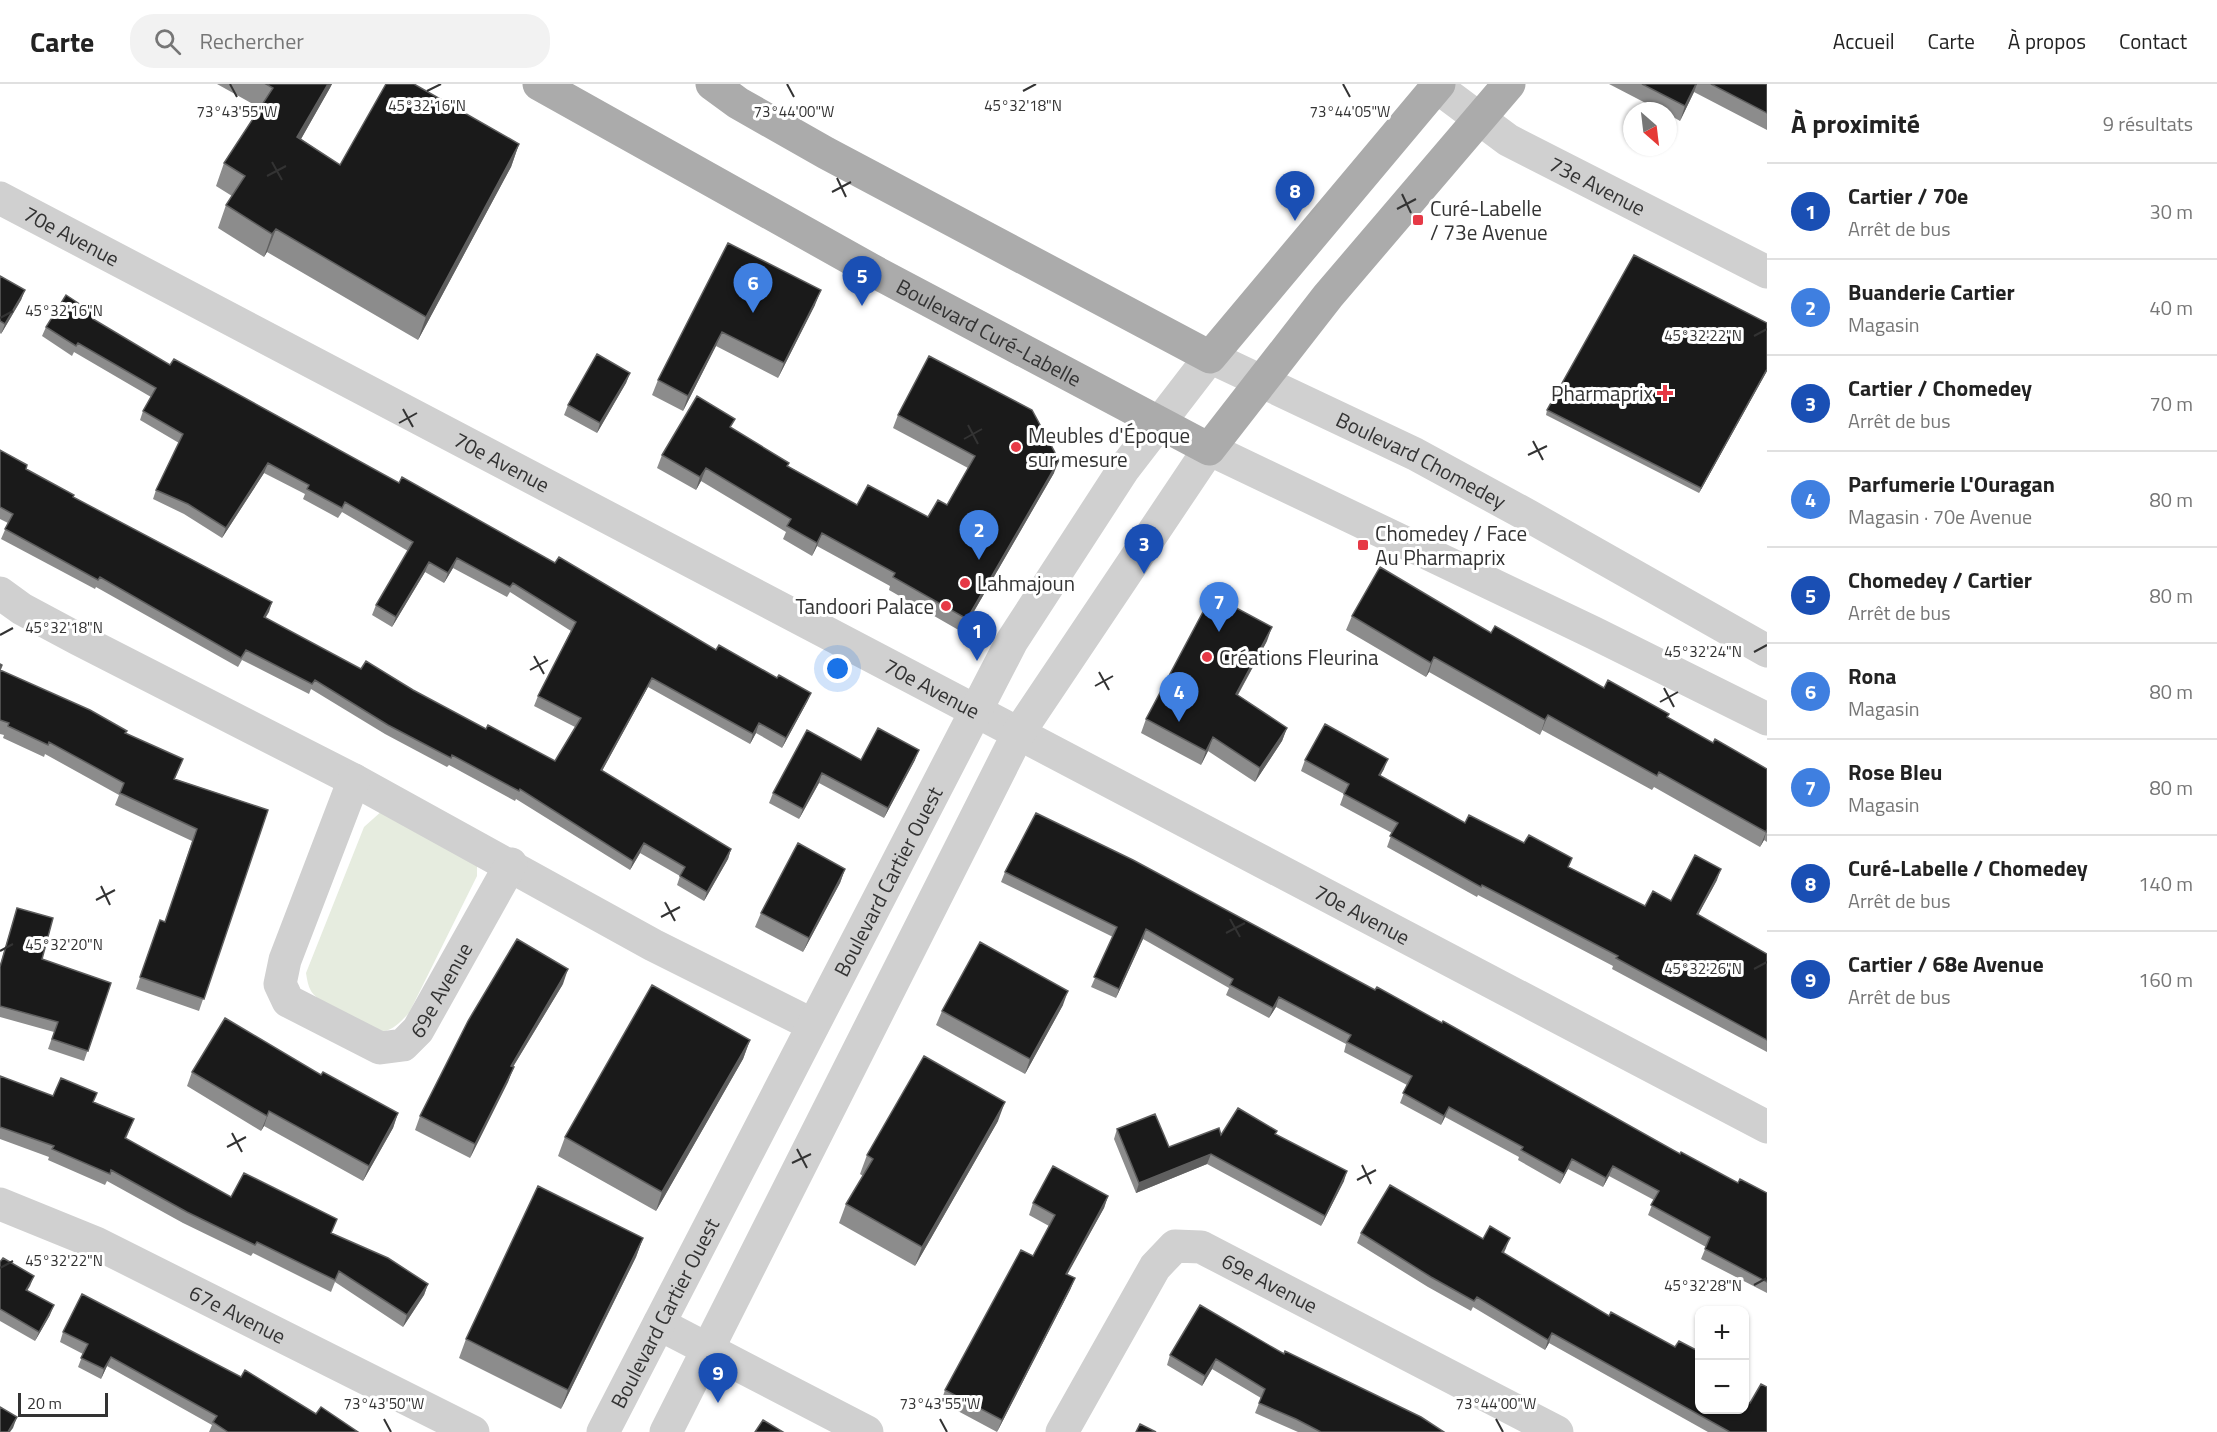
<!DOCTYPE html>
<html lang="fr">
<head>
<meta charset="utf-8">
<style>
  :root { --surface:#fff; --page:#f2f2f2; --text:#222; --muted:#767676; --line:#e0e0e0; --accent:#e63946 }
  body { margin:0; font-family:"Titillium Web",sans-serif; background:var(--page); color:var(--text) }
  .controls { position:absolute; right:18px; bottom:18px; display:grid; overflow:hidden; border-radius:12px; box-shadow:0 2px 4px #0004 }
  .controls button { width:54px; height:54px; display:grid; place-items:center; padding:0; border:0; border-bottom:2px solid var(--line); background:var(--surface); color:var(--text); font:30px sans-serif }
  .compass { position:absolute; left:1623px; top:18px; width:54px; height:54px; border-radius:50%; background:var(--surface); box-shadow:0 2px 4px #0004; rotate:152deg }
  .scale { position:absolute; left:18px; bottom:15px; width:90px; box-sizing:border-box; padding-left:6px; border:3px solid #333; border-top:0; font-size:16px; line-height:21px; white-space:nowrap; color:#333; -webkit-text-stroke:4px #fff; paint-order:stroke }
  .you { position:absolute; left:838px; top:585px; width:21px; height:21px; margin:-15px; border:4px solid #fff; border-radius:50%; background:#1a73e8; box-shadow:0 0 0 9px #1a73e833 }
  .badge { display:grid; place-items:center; width:39px; height:39px; border-radius:50%; background:var(--accent); color:#fff; font-size:20px; font-weight:700 }
  .pin { position:absolute; translate:-50% -50px; filter:drop-shadow(0 2px 3px #0008) }
  .pin::after { content:''; position:absolute; top:32px; width:21px; height:18px; background:inherit; clip-path:polygon(0 0,100% 0,50% 100%) }
  .list { margin:0; padding:0; list-style:none }
  h2 { display:flex; justify-content:space-between; align-items:center; height:78px; margin:0; padding:0 24px; font-size:26px }
  h2 small { font-size:20px; font-weight:400; color:var(--muted) }
  .list li { display:grid; grid-template-columns:39px 1fr auto; gap:18px; align-items:center; box-sizing:border-box; height:96px; padding:0 24px; border-top:2px solid var(--line) }
  .list b { display:block; font-size:22px; white-space:nowrap }
  .list p { margin:0; font-size:20px; white-space:nowrap; color:var(--muted) }
  .list em { font-size:20px; font-style:normal; color:var(--muted) }
  .icon { flex:none; width:33px; height:33px; fill:none; stroke:currentColor; stroke-width:2; stroke-linecap:round; stroke-linejoin:round }
  .map { position:relative; flex:none; width:1767px; height:1348px; overflow:hidden }
  header { display:flex; align-items:center; gap:36px; box-sizing:border-box; height:84px; padding:0 30px; background:var(--surface); border-bottom:2px solid var(--line) }
  header strong { font-size:28px }
  nav { display:flex; gap:33px; margin-inline-start:auto; font-size:21px }
  .search { width:420px; height:54px; background:var(--page); display:flex; align-items:center; gap:15px; box-sizing:border-box; padding:0 21px; border-radius:24px; color:var(--muted); font-size:22px }
  main { display:flex }
  aside { flex:1; background:var(--surface) }
  .map>svg:first-child { display:block }
</style>
</head>
<body>
<header>
<strong>Carte</strong>
<div class="search"><svg class="icon" aria-label="search" viewBox="0 0 24 24"><circle cx="10" cy="10" r="6"/><path d="M15 15l6 6"/></svg>Rechercher</div>
<nav><a>Accueil</a><a>Carte</a><a>À propos</a><a>Contact</a></nav>
</header>
<main>
<div class="map">
<svg width="1767" height="1348" viewBox="0 0 1767 1348">
  <rect width="100%" height="100%" fill="#fff"/>
  <path fill="#e6ecdf" d="M383,726L477,776V792L409,929C402,936 393,947 383,947C369,947 318,919 311,907C308,902 307,895 306,889L364,743Z"/>
  <g fill="none" stroke-linecap="round" stroke-linejoin="round">
    <g stroke="#d0d0d0" stroke-width="33">
      <path id="s1" d="M1437,3L1508,56L1767,188"/>
      <path id="s2" d="M0,114L1767,1043"/>
      <path d="M0,509L22,525L78,555L354,696L653,861L813,941"/>
      <path id="s3" d="M354,696L285,876L280,900L288,917L380,964L403,961L418,946L511,780"/>
      <path id="s4" d="M0,1120L96,1159L473,1348"/>
      <path d="M659,1240L867,1348"/>
      <path id="s5" d="M1062,1348L1155,1183L1175,1162L1201,1163L1557,1348"/>
    </g>
    <g stroke="#d0d0d0" stroke-width="33">
      <path id="s6" d="M603,1348L1012,557L1123,386L1210,273L1415,370L1527,431L1767,567"/>
      <path d="M666,1348L1018,650L1209,365L1594,549L1767,635"/>
    </g>
    <g stroke="#ababab" stroke-width="33">
      <path id="s7" d="M539,0L877,189L1209,365L1328,212L1509,0"/>
      <path d="M712,0L738,19L826,69L1210,273L1439,0"/>
    </g>
  </g>
  <path fill="#8c8c8c" d="M217,0H332L301,55L340,81L519,60L511,83L418,256L267,168L264,173L218,144L226,121L232,112L216,102L224,79L260,24Z
    M1609,0H1767V46L1694,8L1680,37L1668,30V27H1661Z
    M728,159L815,221L778,294L716,262L683,327L652,311L658,296Z
    M0,192L25,206L21,216L1,250L0,249Z
    M96,231L94,236L170,281L555,479L716,566L777,594L811,609L807,618L782,664L756,649L750,660L648,603L602,687L731,765L728,775L704,817L677,801L680,792L640,769L630,786L516,715L515,717L449,681L447,683L385,650L311,605L309,610L242,576L238,583L96,503L95,505L1,455L8,439L0,435V366L26,385L73,413L272,518L265,534L361,585L413,606L486,645L555,677L575,643L534,622L538,612L571,547L510,508L507,513L453,484L444,499L425,488L392,543L372,531L376,521L408,467L342,428L338,434L303,415L305,410L264,389L222,454L184,430L153,415L156,406L179,359L140,336L143,327L151,313L74,268L72,272L42,252L46,243Z
    M1767,239V287L1699,409L1546,331L1547,326Z
    M630,289L626,299L597,349L564,331L568,321Z
    M898,331L1054,389L962,548L889,506L890,502L817,462L812,472L783,455L786,448L701,397L696,406L657,384L662,371L731,344L789,379L788,382L857,421L928,433L947,421L968,384L893,344Z
    M1352,532L1491,549L1604,604L1669,630L1667,633L1713,659L1767,685V758L1764,756L1760,763L1654,703L1652,706L1542,646L1540,651L1429,588L1426,593L1346,546Z
    M1267,557L1238,611L1287,644L1282,657L1255,698L1208,667L1201,681L1141,649L1146,635Z
    M0,580V586L127,647L126,650L183,675L175,695L268,726L199,927L136,905L160,836L165,838L192,757L115,721L119,711L45,670L44,673L3,654L4,651L0,650Z
    M807,646L861,676H915L884,734L819,699L799,735L769,719L773,709Z
    M1305,676L1384,685L1380,692L1465,739L1569,783L1645,822L1671,817L1717,796L1698,831L1767,870V968L1612,885L1613,882L1478,811L1477,813L1387,763L1392,749L1340,721L1344,710L1301,687Z
    M1036,729L1680,1070L1738,1099L1767,1109V1209L1701,1175L1706,1163L1648,1131L1654,1116L1609,1092L1603,1103L1568,1085L1560,1100L1518,1076L1519,1073L1445,1033L1441,1041L1400,1019L1407,1001L1344,968L1346,960L1276,923L1269,934L1226,911L1229,904L1143,855L1116,914L1091,903L1113,853L1001,798L1005,788Z
    M845,785L840,799L803,868L755,843L761,829Z
    M17,824L42,875L111,899L84,977L48,965L54,948L0,933V881Z
    M563,900L513,983L508,998L470,1074L415,1046L420,1032Z
    M1063,921L1025,990L936,941L942,927Z
    M750,956L743,975L656,1127L558,1072L565,1053Z
    M192,988L321,991L398,1029L393,1044L363,1097L264,1042L261,1047L187,1002Z
    M0,992L53,1012L94,1018L134,1035L126,1055L231,1113L332,1149L428,1200L424,1211L403,1243L335,1198L331,1208L253,1169L251,1172L183,1139L107,1097L105,1101L48,1076L49,1073L0,1055Z
    M998,1037L915,1182L839,1139L846,1120L863,1092L860,1090L867,1071Z
    M1117,1045L1169,1063L1221,1051L1277,1047L1275,1050L1344,1097L1321,1142L1207,1080L1136,1109L1114,1055Z
    M1108,1112L1104,1124L1067,1190L1075,1194L1070,1206L997,1348L941,1318L945,1306L1033,1172L1049,1142L1029,1131L1033,1119Z
    M1361,1149L1506,1164L1504,1169L1700,1326L1767,1348H1708L1549,1259L1545,1266L1473,1223L1471,1227L1428,1203L1357,1159Z
    M643,1154L636,1173L561,1325L459,1274L466,1255Z
    M0,1178L34,1192L27,1206L50,1231L35,1257L0,1237Z
    M63,1248L241,1293L316,1330L358,1348H209L212,1341L107,1282L101,1295L78,1283L83,1270L60,1258Z
    M1284,1270L1444,1348H1298L1255,1329L1261,1314L1212,1285L1202,1302L1167,1281L1170,1271Z"/>
  <path fill="#5f5f5f" d="M328,0H332L330,4L289,76L297,53Z
    M1696,0H1697L1694,8L1680,37L1685,22Z
    M519,60L511,83L418,256L426,233Z
    M276,145L267,168L264,173L272,150Z
    M25,206L21,216L1,250L5,240Z
    M821,206L815,221L778,294L784,279Z
    M722,248L716,262L683,327L688,312Z
    M1767,285V287L1699,409L1701,404Z
    M630,289L626,299L597,349L600,339Z
    M1059,376L1054,389L962,548L967,535Z
    M268,379L264,389L222,454L226,444Z
    M706,384L701,397L696,406L700,393Z
    M822,449L817,462L812,472L817,459Z
    M457,474L453,484L444,499L448,489Z
    M429,478L425,488L392,543L396,533Z
    M272,518L269,528L260,543L264,533Z
    M1272,543L1267,557L1231,623L1236,610Z
    M1434,573L1429,588L1426,593L1431,579Z
    M652,594L648,603L597,696L601,686Z
    M811,609L807,618L782,664L786,654Z
    M1548,631L1540,651L1545,636Z
    M759,639L756,649L750,660L753,650Z
    M1287,644L1282,657L1255,698L1260,684Z
    M1213,653L1208,667L1201,681L1206,667Z
    M919,666L915,676L884,734L888,724Z
    M1388,675L1384,685L1375,701L1379,691Z
    M822,689L819,699L799,735L803,725Z
    M1767,745L1764,756L1760,763L1766,748Z
    M644,759L640,769L630,786L633,777Z
    M731,765L728,775L704,817L707,808Z
    M845,785L840,799L803,868L809,854Z
    M1721,785L1717,796L1693,840L1697,830Z
    M1146,845L1143,855L1116,914L1119,905Z
    M568,885L563,900L505,996L511,982Z
    M1068,907L1063,921L1025,990L1030,975Z
    M1279,913L1276,923L1269,934L1273,924Z
    M750,956L743,975L656,1127L662,1108Z
    M514,983L508,998L470,1074L475,1060Z
    M1005,1018L998,1037L915,1182L922,1163Z
    M1449,1023L1445,1033L1441,1041L1444,1032Z
    M269,1027L264,1042L261,1047Z
    M398,1029L393,1044L363,1097L369,1082Z
    M1211,1070L1207,1080L1136,1109L1139,1099Z
    M1572,1075L1568,1085L1560,1100L1564,1090Z
    M1613,1082L1609,1092L1603,1103L1606,1094Z
    M1347,1087L1344,1097L1321,1142L1325,1132Z
    M1108,1112L1104,1124L1061,1202L1066,1190Z
    M643,1154L636,1173L561,1325L568,1306Z
    M1510,1154L1506,1164L1498,1178L1502,1168Z
    M34,1192L30,1202L22,1215L26,1206Z
    M1075,1194L1070,1206L997,1348L1002,1336Z
    M428,1200L424,1211L403,1243L407,1231Z
    M54,1221L50,1231L35,1257L39,1248Z
    M1552,1249L1549,1259L1545,1266L1548,1256Z
    M111,1273L107,1282L101,1295L104,1285Z
    M1216,1275L1212,1285L1202,1302L1205,1292Z
    M17,1333L13,1344L10,1348H8Z"/>
  <path fill="#1a1a1a" stroke="#5f5f5f" stroke-width="1.5" d="M266,0H328L297,53L340,81L386,0H414L519,60L426,233L276,145L272,150L226,121L245,92L224,79L273,4Z
    M1642,0H1696L1685,22Z
    M1711,0H1767V29Z
    M728,159L821,206L784,279L722,248L688,312L658,296Z
    M1634,171L1767,239V285L1701,404L1547,326Z
    M0,192L25,206L5,240L0,237Z
    M66,211L96,231L93,235L170,281L174,275L399,399L402,393L555,479L559,473L716,566L719,561L777,594L779,591L811,609L786,654L759,639L753,650L652,594L601,686L731,765L707,808L680,792L685,783L644,759L633,777L520,705L519,707L452,671L451,674L388,641L315,596L312,600L246,566L241,574L100,493L98,496L5,445L13,430L0,423V366L27,381L26,385L74,411L73,413L272,518L264,533L361,585L366,577L413,606L486,645L488,641L555,677L581,634L538,612L576,538L513,499L510,503L457,474L448,489L429,478L396,533L376,521L413,458L345,418L342,424L307,405L309,401L268,379L226,444L188,420L156,406L183,350L143,327L156,304L78,259L76,262L46,243Z
    M597,270L630,289L600,339L568,321Z
    M929,272L1032,326L1059,376L967,535L893,493L895,489L822,449L817,459L787,442L791,435L706,384L700,393L662,371L697,312L735,335L730,343L789,379L787,382L857,421L868,401L928,433L938,416L947,421L975,372L898,331Z
    M1380,483L1491,549L1495,542L1604,604L1608,596L1669,630L1667,633L1713,659L1715,655L1767,685V745L1766,748L1659,688L1657,692L1548,631L1545,636L1434,573L1431,579L1352,532Z
    M1212,511L1272,543L1236,610L1287,644L1260,684L1213,653L1206,667L1146,635Z
    M0,580L2,581L0,586L90,626L127,647L125,649L183,675L174,695L268,726L204,915L140,893L160,836L165,838L197,745L120,709L124,699L49,658L48,661L8,642L9,639L0,636Z
    M1325,640L1388,675L1379,691L1465,739L1469,731L1524,759L1529,751L1572,774L1568,783L1645,822L1653,807L1671,817L1695,771L1721,785L1697,830L1767,870V956L1616,874L1618,872L1482,801L1481,803L1390,752L1398,739L1344,710L1349,700L1305,676Z
    M878,644L919,666L888,724L822,689L803,725L773,709L807,646L861,676Z
    M1036,729L1133,776L1375,906L1377,903L1442,939L1443,937L1680,1070L1681,1068L1738,1099L1740,1095L1767,1109V1198L1705,1165L1710,1153L1651,1121L1659,1107L1613,1082L1606,1094L1572,1075L1564,1090L1521,1066L1523,1063L1449,1023L1444,1032L1403,1009L1412,992L1347,958L1351,951L1279,913L1273,924L1230,901L1233,895L1146,845L1119,905L1094,893L1117,843L1005,788Z
    M798,759L845,785L809,854L761,829Z
    M17,824L53,834L42,875L111,899L88,967L52,955L58,938L0,922V883Z
    M517,855L568,885L511,982L514,983L475,1060L420,1032L468,937Z
    M980,858L1068,907L1030,975L942,927Z
    M652,901L750,956L662,1108L565,1053Z
    M225,934L321,991L323,988L398,1029L369,1082L269,1027L267,1032L192,988Z
    M924,972L1005,1018L922,1163L846,1120L873,1075L867,1071Z
    M0,992L53,1012L61,994L97,1009L93,1018L134,1035L125,1054L231,1113L244,1089L337,1135L331,1149L388,1174L428,1200L407,1231L339,1187L335,1196L257,1158L255,1161L187,1128L111,1086L110,1090L52,1065L54,1062L0,1043Z
    M1238,1024L1277,1047L1275,1050L1347,1087L1325,1132L1211,1070L1139,1099L1117,1045L1155,1030L1169,1063L1219,1044L1221,1051Z
    M1053,1082L1108,1112L1066,1190L1075,1194L1002,1336L945,1306L1021,1166L1033,1172L1055,1131L1033,1119Z
    M1390,1101L1483,1155L1490,1142L1510,1154L1502,1168L1609,1232L1611,1228L1675,1263L1679,1257L1700,1268V1326H1744V1316L1750,1319L1761,1300L1767,1303V1348H1730L1552,1249L1548,1256L1477,1213L1474,1217L1431,1193L1361,1149Z
    M538,1102L643,1154L568,1306L466,1255Z
    M3,1174L34,1192L26,1206L54,1221L39,1248L0,1225V1178Z
    M82,1210L241,1293L245,1286L316,1330L321,1323L358,1348H228L213,1338L217,1332L111,1273L104,1285L81,1274L88,1260L63,1248Z
    M1200,1221L1284,1270L1285,1267L1421,1333L1444,1348H1321L1296,1335L1259,1319L1265,1305L1216,1275L1205,1292L1170,1271Z
    M0,1323L17,1333L8,1348H0Z
    M763,1336L783,1348H755Z
    M1140,1340L1156,1348H1136Z"/>
  <path fill="none" stroke="#333" stroke-width="2" d="M230,0L237,13M787,0L794,13M1343,0L1350,13M427,7L441,0M1023,7L1036,0M272,78L282,96M267,92L286,82M837,94L846,113M832,108L851,98M1402,110L1411,129M1397,125L1416,115M0,234L13,227M1754,252L1767,245M403,325L413,343M399,339L417,329M968,341L978,360M964,355L982,345M1533,357L1543,376M1528,371L1547,362M0,551L13,544M1754,568L1767,561M534,572L544,590M530,586L548,576M1099,588L1109,606M1095,602L1113,592M1664,604L1674,623M1660,618L1678,608M101,802L110,821M96,816L115,806M665,818L675,837M661,833L680,823M1230,835L1240,853M1226,849L1245,839M0,867L13,860M1754,885L1767,878M232,1049L242,1068M227,1063L246,1053M797,1065L807,1084M792,1079L811,1070M1362,1081L1371,1100M1357,1096L1376,1086M0,1184L13,1177M1754,1201L1767,1194M384,1335L391,1348M940,1335L947,1348M1496,1335L1503,1348"/>
  <g fill="#e63946" stroke="#fff" stroke-width="2">
    <rect x="1412" y="130" width="12" height="12" rx="3"/>
    <path d="M1662 300h6v6h6v6h-6v6h-6v-6h-6v-6h6z"/>
    <circle cx="1016" cy="363" r="6"/>
    <rect x="1357" y="455" width="12" height="12" rx="3"/>
    <circle cx="965" cy="499" r="6"/>
    <circle cx="946" cy="522" r="6"/>
    <circle cx="1207" cy="573" r="6"/>
  </g>
  <g text-anchor="middle" dominant-baseline="central" stroke-width="6" stroke-linejoin="round" paint-order="stroke">
    <g font-size="21" fill="#333" stroke="#fff">
      <text stroke="none"><textPath href="#s1" startOffset="189">73e Avenue</textPath></text>
      <text stroke="none"><textPath href="#s2" startOffset="81">70e Avenue</textPath></text>
      <text stroke="none"><textPath href="#s7" startOffset="514">Boulevard Curé-Labelle</textPath></text>
      <text stroke="none"><textPath href="#s6" startOffset="1472">Boulevard Chomedey</textPath></text>
      <text stroke="none"><textPath href="#s2" startOffset="567">70e Avenue</textPath></text>
      <text stroke="none"><textPath href="#s2" startOffset="1053">70e Avenue</textPath></text>
      <text stroke="none"><textPath href="#s6" startOffset="620">Boulevard Cartier Ouest</textPath></text>
      <text stroke="none"><textPath href="#s2" startOffset="1539">70e Avenue</textPath></text>
      <text stroke="none"><textPath href="#s3" startOffset="430">69e Avenue</textPath></text>
      <text stroke="none"><textPath href="#s5" startOffset="322">69e Avenue</textPath></text>
      <text stroke="none"><textPath href="#s4" startOffset="262">67e Avenue</textPath></text>
      <text stroke="none"><textPath href="#s6" startOffset="134">Boulevard Cartier Ouest</textPath></text>
    </g>
    <g font-size="21" fill="#333" stroke="#fff" text-anchor="start">
      <text x="1430" y="124">Curé-Labelle<tspan x="1430" dy="24">/ 73e Avenue</tspan></text>
      <text x="1653" y="309" text-anchor="end">Pharmaprix</text>
      <text x="1028" y="351">Meubles d'Époque<tspan x="1028" dy="24">sur mesure</tspan></text>
      <text x="1375" y="449">Chomedey / Face<tspan x="1375" dy="24">Au Pharmaprix</tspan></text>
      <text x="977" y="499">Lahmajoun</text>
      <text x="934" y="522" text-anchor="end">Tandoori Palace</text>
      <text x="1219" y="573">Créations Fleurina</text>
    </g>
  </g>
  <g font-size="15" text-anchor="middle" fill="#333" stroke="#fff" stroke-width="6" stroke-linejoin="round" paint-order="stroke">
    <text x="427" y="27">45°32'16"N</text>
    <text x="1023" y="27">45°32'18"N</text>
    <text x="237" y="33">73°43'55"W</text>
    <text x="794" y="33">73°44'00"W</text>
    <text x="1350" y="33">73°44'05"W</text>
    <text x="64" y="232">45°32'16"N</text>
    <text x="1703" y="257">45°32'22"N</text>
    <text x="64" y="549">45°32'18"N</text>
    <text x="1703" y="573">45°32'24"N</text>
    <text x="64" y="866">45°32'20"N</text>
    <text x="1703" y="890">45°32'26"N</text>
    <text x="64" y="1182">45°32'22"N</text>
    <text x="1703" y="1207">45°32'28"N</text>
    <text x="384" y="1325">73°43'50"W</text>
    <text x="940" y="1325">73°43'55"W</text>
    <text x="1496" y="1325">73°44'00"W</text>
  </g>
</svg>
<div class="controls">
<button>+</button>
<button>−</button>
</div>
<svg class="compass" viewBox="-18 -18 36 36"><path d="M0-13l5 13h-10z" fill="#e53935"/><path d="M0 13l5-13h-10z" fill="#767676"/></svg>
<div class="scale">20 m</div>
<div class="you"></div>
<div class="pin badge" style="left:977px;top:577px;background:#1a4fb4">1</div>
<div class="pin badge" style="left:979px;top:476px;background:#3f7fe0">2</div>
<div class="pin badge" style="left:1144px;top:490px;background:#1a4fb4">3</div>
<div class="pin badge" style="left:1179px;top:638px;background:#3f7fe0">4</div>
<div class="pin badge" style="left:862px;top:222px;background:#1a4fb4">5</div>
<div class="pin badge" style="left:753px;top:229px;background:#3f7fe0">6</div>
<div class="pin badge" style="left:1219px;top:548px;background:#3f7fe0">7</div>
<div class="pin badge" style="left:1295px;top:137px;background:#1a4fb4">8</div>
<div class="pin badge" style="left:718px;top:1319px;background:#1a4fb4">9</div>
</div>
<aside>
<h2>À proximité<small>9 résultats</small></h2>
<ul class="list">
<li><span class="badge" style="background:#1a4fb4">1</span><div><b>Cartier / 70e</b><p>Arrêt de bus</p></div><em>30 m</em></li>
<li><span class="badge" style="background:#3f7fe0">2</span><div><b>Buanderie Cartier</b><p>Magasin</p></div><em>40 m</em></li>
<li><span class="badge" style="background:#1a4fb4">3</span><div><b>Cartier / Chomedey</b><p>Arrêt de bus</p></div><em>70 m</em></li>
<li><span class="badge" style="background:#3f7fe0">4</span><div><b>Parfumerie L'Ouragan</b><p>Magasin · 70e Avenue</p></div><em>80 m</em></li>
<li><span class="badge" style="background:#1a4fb4">5</span><div><b>Chomedey / Cartier</b><p>Arrêt de bus</p></div><em>80 m</em></li>
<li><span class="badge" style="background:#3f7fe0">6</span><div><b>Rona</b><p>Magasin</p></div><em>80 m</em></li>
<li><span class="badge" style="background:#3f7fe0">7</span><div><b>Rose Bleu</b><p>Magasin</p></div><em>80 m</em></li>
<li><span class="badge" style="background:#1a4fb4">8</span><div><b>Curé-Labelle / Chomedey</b><p>Arrêt de bus</p></div><em>140 m</em></li>
<li><span class="badge" style="background:#1a4fb4">9</span><div><b>Cartier / 68e Avenue</b><p>Arrêt de bus</p></div><em>160 m</em></li>
</ul>
</aside>
</main>
</body>
</html>
